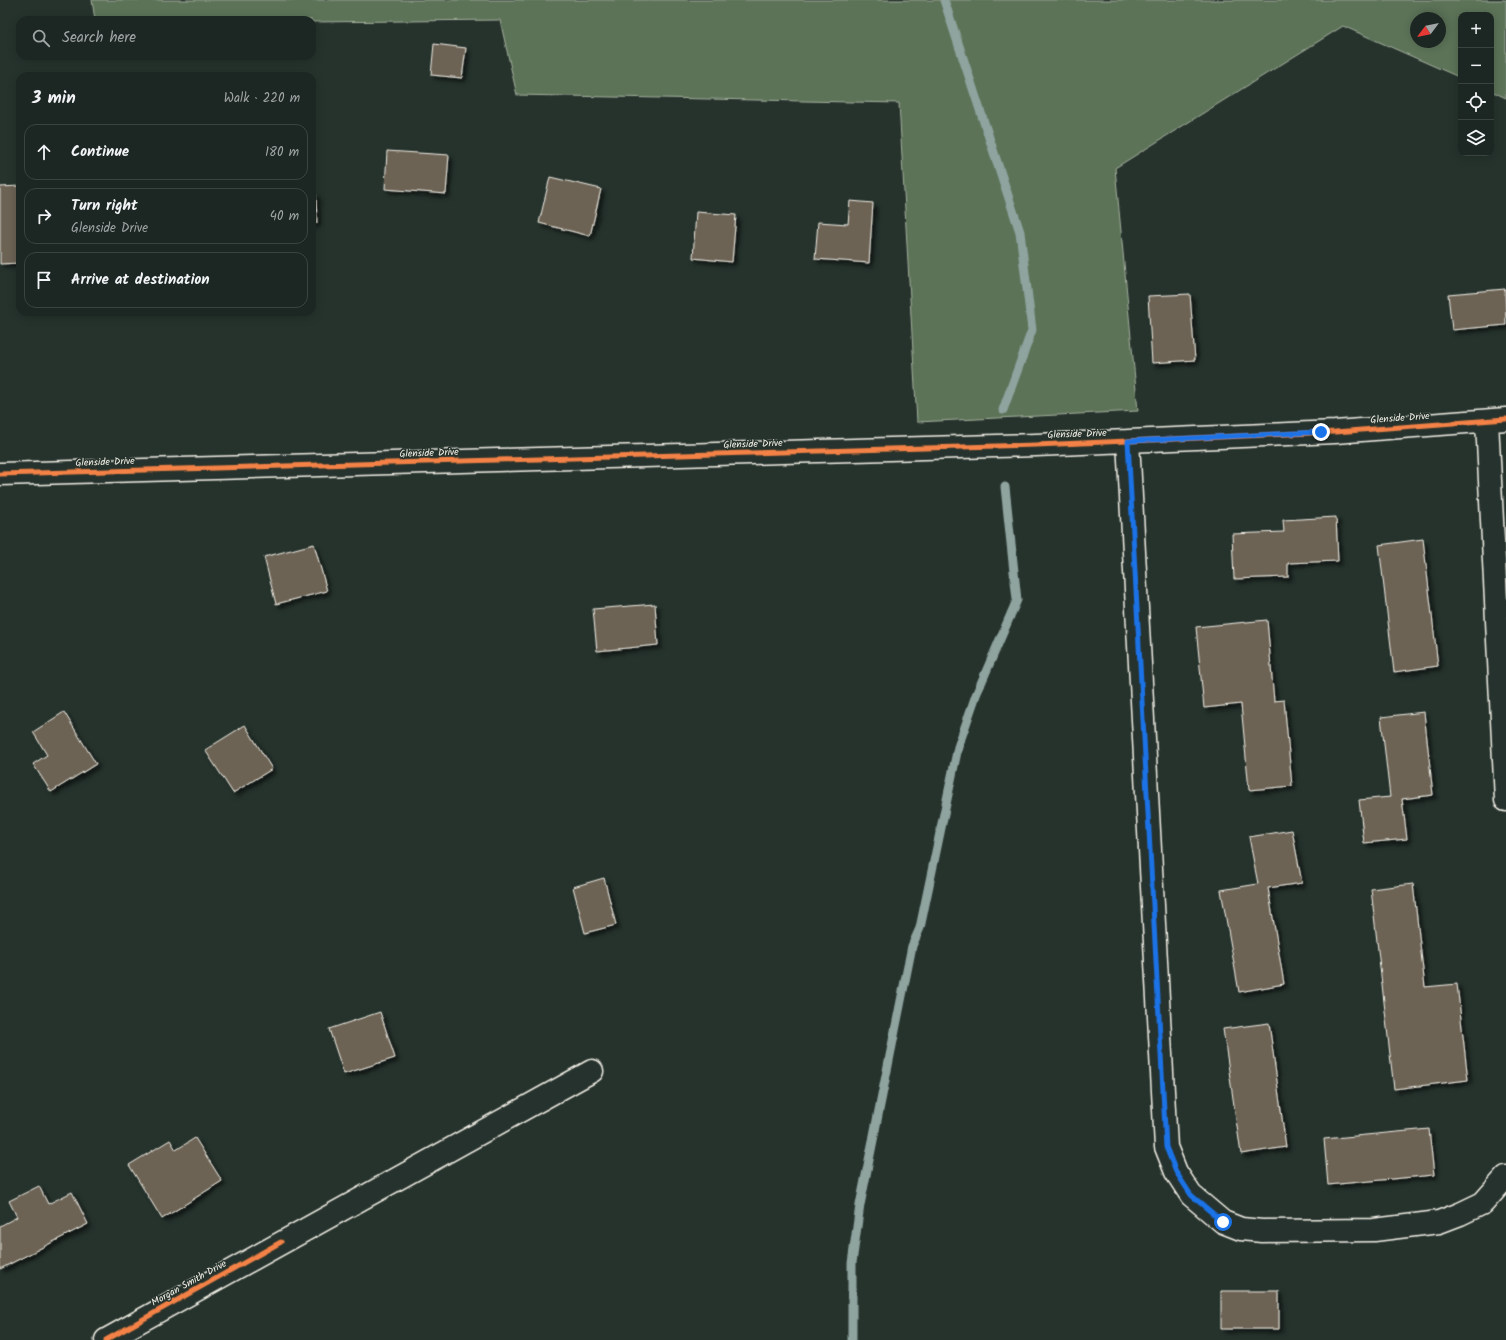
<!DOCTYPE html>
<html lang="en">
<head>
<meta charset="utf-8">
<style>
  :root { --surface:#1c2622; --page:#252e2a; --text:#f1f3f6; --muted:#a0a5a5; --line:#3a4340 }
  body { margin:0; font-family:Kalam,sans-serif; background:var(--page); color:var(--text) }
  .controls { position:absolute; right:12px; top:12px; display:grid; overflow:hidden; border-radius:8px; box-shadow:0 2px 10px #0003 }
  .controls button { width:36px; height:36px; display:grid; place-items:center; padding:0; border:0; border-bottom:1px solid var(--line); background:var(--surface); color:var(--text); font:20px sans-serif }
  .compass { position:absolute; left:1410px; top:12px; width:36px; height:36px; border-radius:50%; background:var(--surface); box-shadow:0 2px 10px #0003; rotate:238deg }
  .stop { position:absolute; width:12px; height:12px; margin:-9px; border:3px solid #1a73e8; border-radius:50%; background:#fff }
  .stop.end { background:#1a73e8; border-color:#fff; box-shadow:0 1px 4px #0008 }
  .list { margin:0; padding:0; list-style:none }
  h2 { display:flex; justify-content:space-between; align-items:center; height:52px; margin:0; padding:0 16px; font-size:17px }
  h2 small { font-size:13px; font-weight:400; color:var(--muted) }
  .list li { display:grid; grid-template-columns:26px 1fr auto; gap:12px; align-items:center; box-sizing:border-box; height:56px; margin:0 8px 8px; padding:0 8px; border:1px solid var(--line); border-radius:12px }
  .list b { display:block; font-size:15px; white-space:nowrap }
  .list p { margin:0; font-size:13px; white-space:nowrap; color:var(--muted) }
  .list em { font-size:13px; font-style:normal; color:var(--muted) }
  .icon { flex:none; width:22px; height:22px; fill:none; stroke:currentColor; stroke-width:2; stroke-linecap:round; stroke-linejoin:round }
  .map { position:relative; flex:none; width:1506px; height:1340px; overflow:hidden }
  .search { position:absolute; background:var(--surface); box-shadow:0 2px 10px #0003; left:16px; top:16px; width:300px; height:44px; display:flex; align-items:center; gap:10px; box-sizing:border-box; padding:0 14px; border-radius:12px; color:var(--muted); font-size:15px }
  .panel { position:absolute; background:var(--surface); box-shadow:0 2px 10px #0003; left:16px; top:72px; width:300px; height:244px; border-radius:12px }
  .map>svg:first-child { display:block }
</style>
</head>
<body>
<div class="map">
<svg width="1506" height="1340" viewBox="0 0 1506 1340">
  <defs>
    <filter id="shadow"><feDropShadow dx="3.5" dy="3.5" stdDeviation="2" flood-color="#0009"/></filter>
  </defs>
  <rect width="100%" height="100%" fill="#26332d"/>
  <filter id="ink" filterUnits="userSpaceOnUse"><feTurbulence type="fractalNoise" baseFrequency=".025" numOctaves="2"/><feDisplacementMap in="SourceGraphic" scale="8" xChannelSelector="R" yChannelSelector="G"/><feConvolveMatrix kernelMatrix="1 2 1 2 8 2 1 2 1" color-interpolation-filters="sRGB"/></filter>
  <g filter="url(#ink)">
    <path fill="#5b7358" stroke="#a8b2a0" fill-rule="evenodd" d="M92,0H1506V98L1491,91V15H1461V78L1343,26L1115,168L1138,411L917,422L899,103L517,95L500,20L312,22V20H95ZM1416,18H1440V42H1416Z"/>
    <g fill="none" stroke-linecap="round" stroke-linejoin="round">
      <path stroke="#8fa39f" stroke-width="9" d="M944,0L1020,232L1032,330L1003,410
        M852,1340V1263L860,1205L912,946L920,928L958,747L976,695L1017,600L1005,487"/>
    </g>
    <path fill="#6c6355" stroke="#f4f1e8" filter="url(#shadow)" d="M434,44L466,48L462,78L431,75Z
      M387,151L449,155L446,194L385,189Z
      M550,177L601,189L590,236L539,223Z
      M20,186V263L0,264V187Z
      M312,194H316L317,223L312,224Z
      M850,201L873,203L869,263L815,259L818,222L848,224Z
      M696,212L736,215L732,262L693,258Z
      M1505,289L1506,325L1452,330L1448,294Z
      M1190,294L1195,360L1152,363L1148,296Z
      M1336,517L1338,561L1288,563V577L1234,579L1232,534L1284,532L1283,520Z
      M1423,539L1438,666L1394,672L1379,545Z
      M314,544L327,591L276,604L264,557Z
      M655,604L658,645L597,651L593,609Z
      M1267,620L1274,701L1284,700L1292,786L1249,790L1241,704L1204,708L1196,627Z
      M64,712L96,764L51,792L33,764L47,755L33,732Z
      M1424,712L1433,795L1402,799L1407,839L1364,843L1359,800L1390,797L1381,717Z
      M245,725L272,769L233,793L205,750Z
      M1292,830L1302,883L1268,888L1284,984L1239,992L1221,890L1258,884L1249,837Z
      M604,878L616,925L585,933L573,887Z
      M1413,884L1425,987L1457,984L1468,1080L1394,1089L1371,889Z
      M380,1012L395,1058L344,1074L329,1029Z
      M1269,1023L1286,1147L1241,1154L1223,1029Z
      M1429,1129L1434,1175L1328,1185L1324,1139Z
      M195,1138L222,1181L162,1219L129,1165L170,1140L176,1150Z
      M39,1186L48,1204L72,1192L88,1224L0,1269V1226L17,1217L9,1201Z
      M1221,1291H1279V1329H1221Z"/>
    <g fill="none" stroke-linecap="round" stroke-linejoin="round">
      <defs>
        <path id="minor" d="M1487,421L1506,800
          M1128,441L1166,1147L1176,1172L1191,1195L1223,1222L1241,1229L1262,1231L1374,1230L1439,1222L1460,1214L1483,1203L1506,1177
          M0,474L1036,445L1335,432L1506,419
          M106,1340L592,1071"/>
      </defs>
      <use href="#minor" stroke="#f4f1e8" stroke-width="25"/>
      <use href="#minor" stroke="#26332d" stroke-width="22"/>
      <defs>
        <path id="cycleway" d="M0,474L1036,445L1335,432L1506,419
          M106,1340L281,1242"/>
      </defs>
      <use href="#cycleway" stroke="#26332d" stroke-width="8"/>
      <use href="#cycleway" stroke="#f48246" stroke-width="5"/>
    </g>
  </g>
  <g fill="none" stroke-linecap="round" stroke-linejoin="round" filter="url(#ink)">
    <path stroke="#1a73e8" stroke-width="5" d="M1223,1222L1191,1195L1176,1172L1166,1147L1128,441L1321,432"/>
  </g>
  <g text-anchor="middle" dominant-baseline="central" stroke-width="3" stroke-linejoin="round" paint-order="stroke">
    <g font-size="10" fill="#f4f1e8" stroke="#26332d">
      <text transform="translate(1400 418) rotate(-4)">Glenside Drive</text>
      <text transform="translate(1077 434) rotate(-2)">Glenside Drive</text>
      <text transform="translate(753 444) rotate(-2)">Glenside Drive</text>
      <text transform="translate(429 453) rotate(-2)">Glenside Drive</text>
      <text transform="translate(105 462) rotate(-2)">Glenside Drive</text>
      <text transform="translate(189 1283) rotate(-29)">Morgan Smith Drive</text>
    </g>
  </g>
</svg>
<div class="controls">
<button>+</button>
<button>−</button>
<button><svg class="icon" aria-label="locate" viewBox="0 0 24 24"><circle cx="12" cy="12" r="6"/><path d="M12 2v4M12 18v4M2 12h4M18 12h4"/></svg></button>
<button><svg class="icon" aria-label="layers" viewBox="0 0 24 24"><path d="M12 4l9 5-9 5-9-5zM3 14l9 5 9-5"/></svg></button>
</div>
<svg class="compass" viewBox="-18 -18 36 36"><path d="M0-13l5 13h-10z" fill="#e53935"/><path d="M0 13l5-13h-10z" fill="#a0a5a5"/></svg>
<div class="stop" style="left:1223px;top:1222px"></div>
<div class="stop end" style="left:1321px;top:432px"></div>
<div class="search"><svg class="icon" aria-label="search" viewBox="0 0 24 24"><circle cx="10" cy="10" r="6"/><path d="M15 15l6 6"/></svg>Search here</div>
<section class="panel">
<h2>3 min<small>Walk · 220 m</small></h2>
<ul class="list">
<li><svg class="icon" aria-label="ahead" viewBox="0 0 24 24"><path d="M12 20V5M6 11l6-6 6 6"/></svg><div><b>Continue</b></div><em>180 m</em></li>
<li><svg class="icon" aria-label="right" viewBox="0 0 24 24"><path d="M7 20v-9h11M14 6l5 5-5 5"/></svg><div><b>Turn right</b><p>Glenside Drive</p></div><em>40 m</em></li>
<li><svg class="icon" aria-label="arrive" viewBox="0 0 24 24"><path d="M6 21V4h12l-3 4 3 4H6"/></svg><div><b>Arrive at destination</b></div></li>
</ul>
</section>
</div>
</body>
</html>
